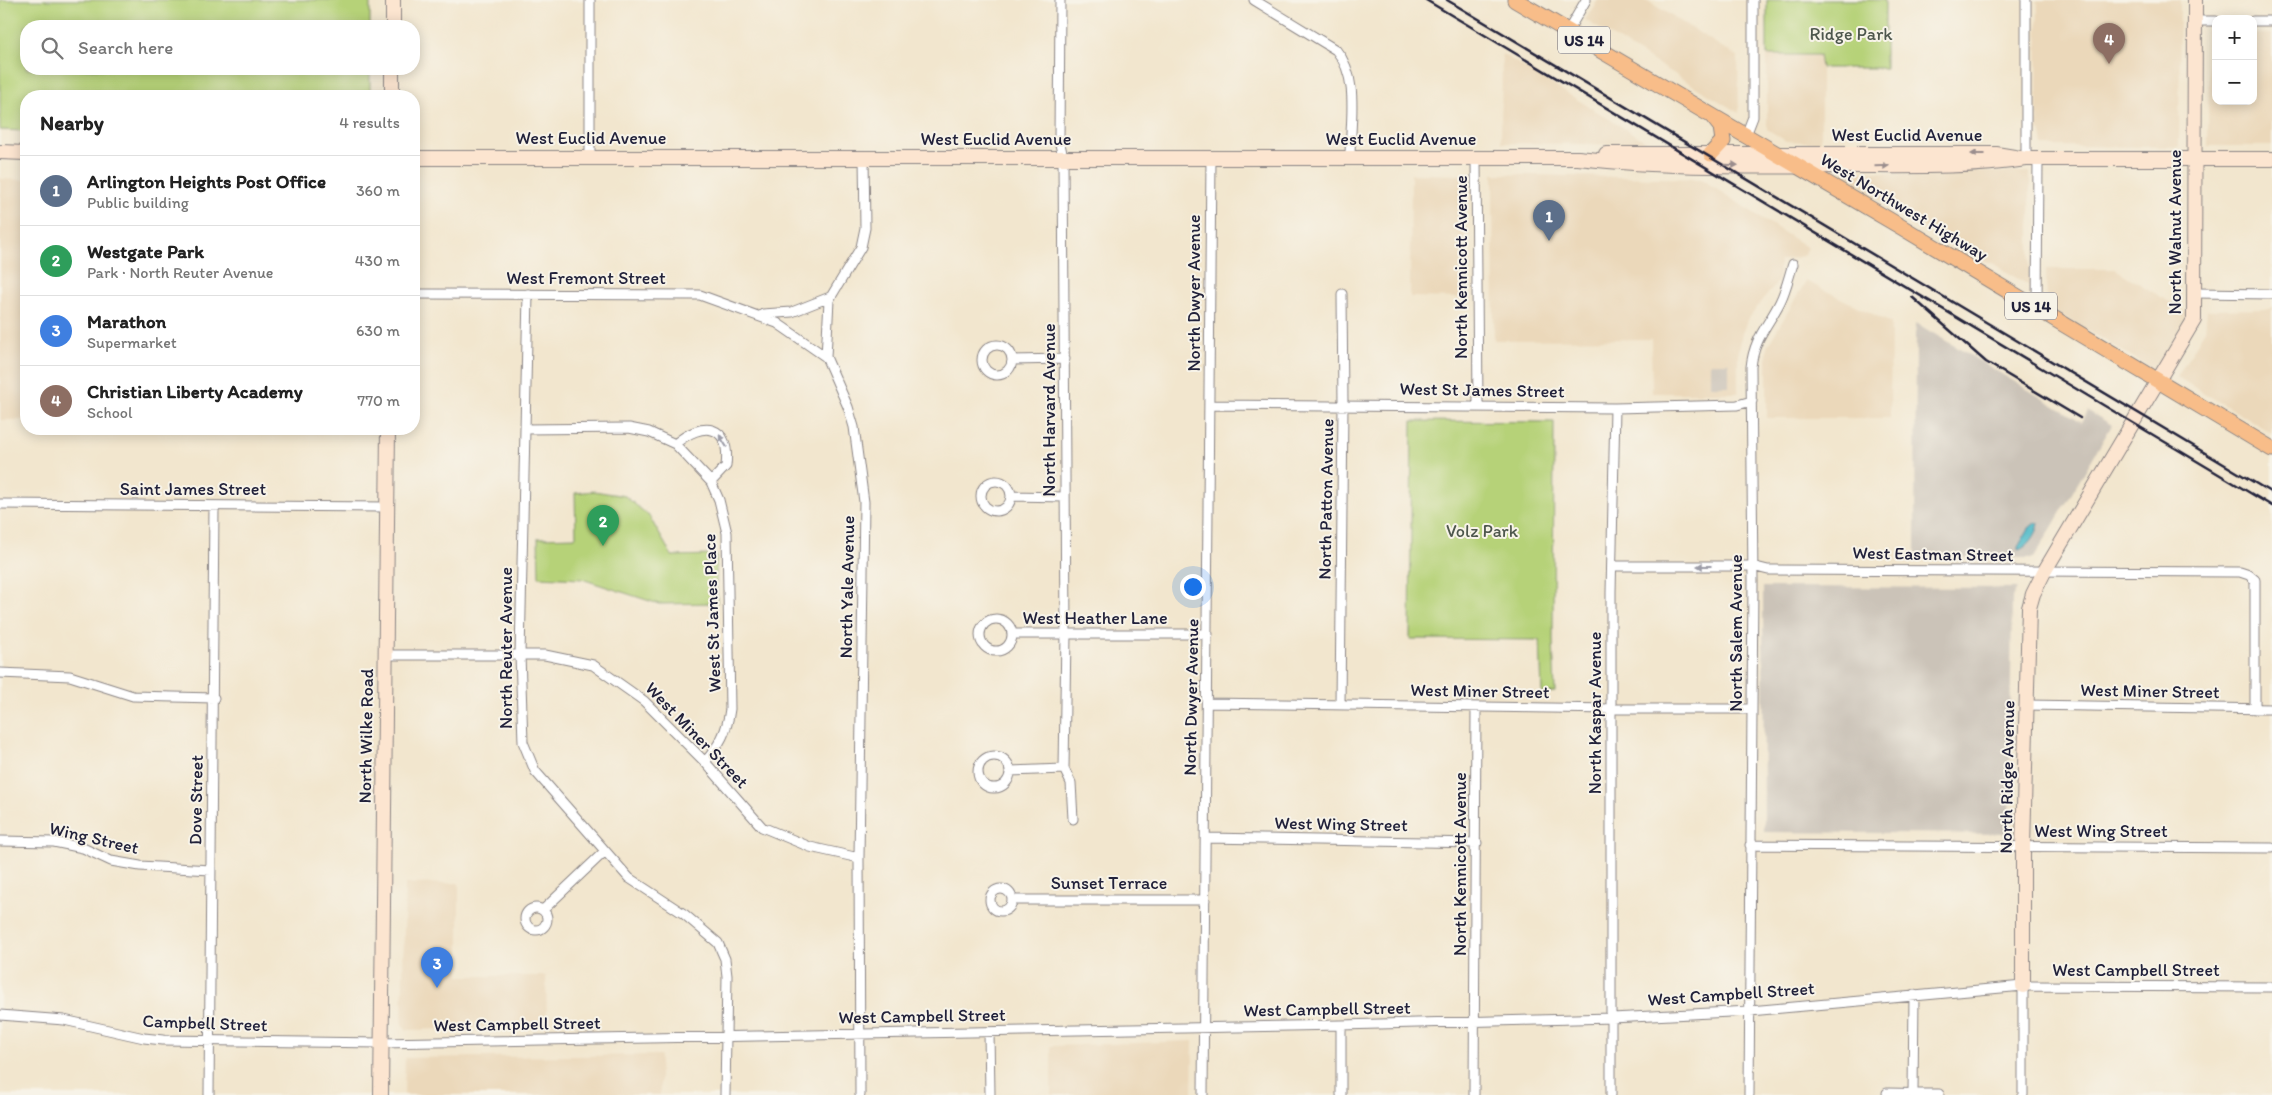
<!DOCTYPE html>
<html lang="en">
<head>
<meta charset="utf-8">
<style>
  :root { --surface:#fff; --page:#f2f2f2; --text:#222; --muted:#767676; --line:#e0e0e0; --accent:#b5179e }
  body { margin:0; font-family:Itim,sans-serif; background:var(--page); color:var(--text) }
  .controls { position:absolute; right:15px; top:15px; display:grid; overflow:hidden; border-radius:10px; box-shadow:0 2px 12px #0003 }
  .controls button { width:45px; height:45px; display:grid; place-items:center; padding:0; border:0; border-bottom:1px solid var(--line); background:var(--surface); color:var(--text); font:25px sans-serif }
  .you { position:absolute; left:1192px; top:586px; width:18px; height:18px; margin:-12px; border:4px solid #fff; border-radius:50%; background:#1a73e8; box-shadow:0 0 0 8px #1a73e833 }
  .badge { display:grid; place-items:center; width:32px; height:32px; border-radius:50%; background:var(--accent); color:#fff; font-size:16px; font-weight:700 }
  .pin { position:absolute; translate:-50% -41px; filter:drop-shadow(0 1px 2px #0008) }
  .pin::after { content:''; position:absolute; top:26px; width:18px; height:15px; background:inherit; clip-path:polygon(0 0,100% 0,50% 100%) }
  .list { margin:0; padding:0; list-style:none }
  h2 { display:flex; justify-content:space-between; align-items:center; height:65px; margin:0; padding:0 20px; font-size:21px }
  h2 small { font-size:16px; font-weight:400; color:var(--muted) }
  .list li { display:grid; grid-template-columns:32px 1fr auto; gap:15px; align-items:center; box-sizing:border-box; height:70px; padding:0 20px; border-top:1px solid var(--line) }
  .list b { display:block; font-size:19px; white-space:nowrap }
  .list p { margin:0; font-size:16px; white-space:nowrap; color:var(--muted) }
  .list em { font-size:16px; font-style:normal; color:var(--muted) }
  .icon { flex:none; width:28px; height:28px; fill:none; stroke:currentColor; stroke-width:2; stroke-linecap:round; stroke-linejoin:round }
  .map { position:relative; flex:none; width:2272px; height:1095px; overflow:hidden }
  .search { position:absolute; background:var(--surface); box-shadow:0 2px 12px #0003; left:20px; top:20px; width:400px; height:55px; display:flex; align-items:center; gap:12px; box-sizing:border-box; padding:0 18px; border-radius:20px; color:var(--muted); font-size:19px }
  .panel { position:absolute; background:var(--surface); box-shadow:0 2px 12px #0003; left:20px; top:90px; width:400px; height:345px; border-radius:20px }
  .map>svg:first-child { display:block }
</style>
</head>
<body>
<div class="map">
<svg width="2272" height="1095" viewBox="0 0 2272 1095">
  <rect width="100%" height="100%" fill="#f7f3e8"/>
  <filter id="ink" filterUnits="userSpaceOnUse"><feTurbulence type="fractalNoise" baseFrequency=".02" numOctaves="2"/><feDisplacementMap in="SourceGraphic" scale="10" xChannelSelector="R" yChannelSelector="G"/><feConvolveMatrix kernelMatrix="1 2 1 2 8 2 1 2 1" color-interpolation-filters="sRGB"/></filter>
  <filter id="wash" filterUnits="userSpaceOnUse"><feTurbulence type="fractalNoise" baseFrequency=".0096" numOctaves="4" result="noise"/><feDisplacementMap in="SourceGraphic" scale="20" xChannelSelector="R" yChannelSelector="G"/><feGaussianBlur stdDeviation="1.12" result="paint"/><feColorMatrix in="noise" values="0 0 0 0 0 0 0 0 0 0 0 0 0 0 0 0 0 1.4 0 .05"/><feComposite in="paint" operator="in"/></filter>
  <g filter="url(#wash)">
    <rect width="100%" height="100%" fill="#f2e6ce"/>
    <path fill="#ebd8ba" d="M1598,0H1646L1738,57L1739,113L1585,20Z
      M2038,0H2180L2179,147L2043,146L2041,132L2037,128Z
      M2209,34H2216V101H2253V34H2272V146H2208Z
      M1502,54L1652,145L1501,143Z
      M1767,55H1819L1821,68V143L1786,141L1767,129Z
      M1842,172H2030V286L1994,264L1968,254L1842,177Z
      M1411,174L1464,175V298L1410,297Z
      M1493,174L1701,179L1808,248L1803,256L1780,261L1778,281L1749,318L1742,333L1738,355V393H1652L1651,339L1494,340Z
      M0,179L26,180V420H0Z
      M2046,269H2115L2189,314L2155,370L2056,312L2047,301Z
      M1806,281L1891,323L1890,418H1767V347Z
      M2272,309V433L2177,377L2205,330L2207,310Z
      M459,883V976H546L547,1027L406,1030L402,1025L405,884Z
      M1193,1041L1192,1095H1051V1046Z
      M660,1055V1095H404L405,1058Z"/>
    <path fill="#cbc3b8" d="M1916,323L2082,422L2088,411L2112,425L2034,558L1915,557Z
      M1710,363H1729V386H1710Z
      M1763,587L2017,588L2012,597L2009,829L2006,834L1764,832Z"/>
    <path fill="#b6d278" stroke="#6c7a5a" d="M0,0H370V26H26V69H370V96H26V131L0,130Z
      M1767,0H1885V68H1821L1819,55H1767Z
      M1412,421L1554,422L1553,640L1555,692L1542,693L1540,640L1410,639Z
      M594,491L625,496L649,516L672,556L716,555L717,603L659,604L582,579L539,577L538,538L576,537L575,493Z"/>
    <path fill="#4db9c8" stroke="#386e82" d="M2035,523H2039C2038,533 2028,548 2018,550V547L2029,528Z"/>
  </g>
  <g filter="url(#ink)">
    <g fill="none" stroke-linecap="round" stroke-linejoin="round">
      <defs>
        <path id="street" d="M590,0V157
          M1060,0L1059,140L1063,157L1066,634L1064,769L1071,783L1073,819
          M1254,0L1336,50C1360,78 1350,123 1350,157
          M2195,21H2216
          M2253,21H2272
          M1568,31L1586,0
          M1746,135L1753,117V0
          M1476,158L1478,406
          M2026,159V0
          M2195,293L2272,294
          M414,294L700,295L777,323L826,357
          M528,294L520,655L523,742L535,771L629,878L684,914L718,943L725,959L727,976L725,1095
          M2037,309L2038,159
          M763,314L792,312L830,297
          M982 360a15 15 0 1 1 30 0a15 15 0 1 1-30 0Z
          M1012,360L1065,359
          M1210,405L1615,408L1737,405L1752,401
          M526,429L629,428L649,432L675,444L711,482L719,500L727,533L730,709C727,732 720,744 705,762
          M675,444C703,420 731,424 726,466L711,482
          M981 496a15 15 0 1 1 30 0a15 15 0 1 1-30 0Z
          M1011,496L1065,497
          M0,504L387,507
          M1612,566H1752L1768,570L2240,572L2249,575L2255,580V709
          M980 635a16 16 0 1 1 32 0a16 16 0 1 1-32 0Z
          M1012,634H1208
          M385,655H545L593,665L644,701L705,762L762,827L810,847L859,858
          M0,673L70,676L133,696L214,698
          M1207,703L1612,709H1752
          M1340,705L1343,405L1342,294
          M2027,705L2272,709
          M978 772a16 16 0 1 1 32 0a16 16 0 1 1-32 0Z
          M1010,771L1064,769
          M1206,838L1477,843
          M0,841L54,842L83,848L111,861L140,866L211,870
          M1750,845L2272,848
          M990 900a11 11 0 1 1 22 0a11 11 0 1 1-22 0Z
          M1012,900H1205
          M525 919a11 11 0 1 1 22 0a11 11 0 1 1-22 0Z
          M543,910L605,851
          M0,1015L64,1020L144,1038L163,1040L381,1043L1341,1025L1612,1018L1750,1011L2023,986L2272,987
          M989,1032L990,1095
          M1887,1093L1939,1094
          M1913,1093L1914,995
          M209,1095L214,506
          M860,1095L859,858L864,502L854,427L848,407L826,357L829,300L861,247L865,228L864,157
          M1203,1095L1211,157
          M1341,1095V1025
          M1474,1095L1476,707
          M1611,1095V592L1615,408
          M1749,1095L1753,581L1751,367C1754,338 1768,326 1780,302C1786,290 1789,276 1793,264
          M2023,1095V986"/>
        <path id="secondary" d="M393,26V0
          M392,96V69
          M0,152L26,153
          M1606,154H1996L2026,159H2272
          M414,158H1578C1666,168 1756,167 1844,166C1905,166 1966,168 2026,159
          M2023,986V847L2029,608L2033,594L2044,572L2194,320L2195,0
          M381,1095L388,429"/>
        <path id="primary" d="M1515,0L1903,228L2272,449
          M1711,154L1723,141L1721,127L1713,117"/>
      </defs>
      <use href="#street" stroke="#8a8484" stroke-width="11"/>
      <use href="#secondary" stroke="#8a8484" stroke-width="16"/>
      <use href="#primary" stroke="#8a8484" stroke-width="17"/>
      <use href="#street" stroke="#fff" stroke-width="9"/>
      <use href="#secondary" stroke="#fce5d0" stroke-width="14"/>
      <use href="#primary" stroke="#f8bd89" stroke-width="15"/>
      <path stroke="#22223b" stroke-width="2.5" d="M1426,0L2272,506
        M1447,0L2272,493
        M1912,297L1986,362L2080,418"/>
    </g>
    <defs><path id="oneway-solid" d="M-6-.8H1V-3.2L6.5 0L1 3.2V.8H-6Z" transform="scale(1.25)"/></defs>
    <g fill="#9a8d8d">
      <use href="#oneway-solid" transform="translate(1978 154) rotate(-180)"/>
      <use href="#oneway-solid" transform="translate(1731 165) rotate(1)"/>
      <use href="#oneway-solid" transform="translate(1882 166) rotate(-1)"/>
    </g>
    <g fill="#9c9ca7">
      <use href="#oneway-solid" transform="translate(723 441) rotate(-122)"/>
      <use href="#oneway-solid" transform="translate(1704 566) rotate(-180)"/>
    </g>
  </g>
  <g text-anchor="middle" dominant-baseline="central" stroke-width="4" stroke-linejoin="round" paint-order="stroke">
    <g fill="#f7f3e8" stroke="#62616f" stroke-width="1">
      <rect x="1558" y="26.5" width="52" height="27" rx="4"/>
      <rect x="2005" y="292.5" width="52" height="27" rx="4"/>
    </g>
    <g font-size="16" font-weight="bold" fill="#22223b">
      <text x="1584" y="40">US 14</text>
      <text x="2031" y="306">US 14</text>
    </g>
    <g font-size="18" fill="#4e574d" stroke="#f7f3e8">
      <text x="1851" y="34">Ridge Park</text>
      <text x="1482" y="531">Volz Park</text>
    </g>
    <g font-size="18" fill="#22223b" stroke="#f7f3e8">
      <text x="1907" y="135">West Euclid Avenue</text>
      <text x="591" y="138">West Euclid Avenue</text>
      <text x="996" y="139">West Euclid Avenue</text>
      <text x="1401" y="139">West Euclid Avenue</text>
      <text transform="translate(1904 207) rotate(31)">West Northwest Highway</text>
      <text transform="translate(2175 232) rotate(-90)">North Walnut Avenue</text>
      <text transform="translate(1461 267) rotate(-90)">North Kennicott Avenue</text>
      <text x="586" y="278">West Fremont Street</text>
      <text transform="translate(1194 293) rotate(-90)">North Dwyer Avenue</text>
      <text transform="translate(1482 390) rotate(1)">West St James Street</text>
      <text transform="translate(1049 410) rotate(-90)">North Harvard Avenue</text>
      <text x="193" y="489">Saint James Street</text>
      <text transform="translate(1326 499) rotate(-89)">North Patton Avenue</text>
      <text transform="translate(1933 554) rotate(1)">West Eastman Street</text>
      <text transform="translate(847 587) rotate(-89)">North Yale Avenue</text>
      <text transform="translate(712 613) rotate(-92)">West St James Place</text>
      <text x="1095" y="618">West Heather Lane</text>
      <text transform="translate(1736 633) rotate(-90)">North Salem Avenue</text>
      <text transform="translate(506 648) rotate(-90)">North Reuter Avenue</text>
      <text transform="translate(1480 691) rotate(1)">West Miner Street</text>
      <text transform="translate(2150 691) rotate(1)">West Miner Street</text>
      <text transform="translate(1191 697) rotate(-89)">North Dwyer Avenue</text>
      <text transform="translate(1595 713) rotate(-90)">North Kaspar Avenue</text>
      <text transform="translate(697 735) rotate(46)">West Miner Street</text>
      <text transform="translate(366 736) rotate(-89)">North Wilke Road</text>
      <text transform="translate(2007 777) rotate(-89)">North Ridge Avenue</text>
      <text transform="translate(196 800) rotate(-89)">Dove Street</text>
      <text transform="translate(1341 824) rotate(1)">West Wing Street</text>
      <text x="2101" y="831">West Wing Street</text>
      <text transform="translate(94 838) rotate(13)">Wing Street</text>
      <text transform="translate(1460 864) rotate(-90)">North Kennicott Avenue</text>
      <text x="1109" y="883">Sunset Terrace</text>
      <text x="2136" y="970">West Campbell Street</text>
      <text transform="translate(1731 994) rotate(-4)">West Campbell Street</text>
      <text transform="translate(1327 1009) rotate(-1)">West Campbell Street</text>
      <text transform="translate(922 1016) rotate(-1)">West Campbell Street</text>
      <text transform="translate(205 1023) rotate(2)">Campbell Street</text>
      <text transform="translate(517 1024) rotate(-1)">West Campbell Street</text>
    </g>
  </g>
</svg>
<div class="controls">
<button>+</button>
<button>−</button>
</div>
<div class="you"></div>
<div class="pin badge" style="left:1549px;top:241px;background:#5c6f8a">1</div>
<div class="pin badge" style="left:603px;top:546px;background:#2e9e5b">2</div>
<div class="pin badge" style="left:437px;top:988px;background:#3f7fe0">3</div>
<div class="pin badge" style="left:2109px;top:64px;background:#8d6e63">4</div>
<div class="search"><svg class="icon" aria-label="search" viewBox="0 0 24 24"><circle cx="10" cy="10" r="6"/><path d="M15 15l6 6"/></svg>Search here</div>
<section class="panel">
<h2>Nearby<small>4 results</small></h2>
<ul class="list">
<li><span class="badge" style="background:#5c6f8a">1</span><div><b>Arlington Heights Post Office</b><p>Public building</p></div><em>360 m</em></li>
<li><span class="badge" style="background:#2e9e5b">2</span><div><b>Westgate Park</b><p>Park · North Reuter Avenue</p></div><em>430 m</em></li>
<li><span class="badge" style="background:#3f7fe0">3</span><div><b>Marathon</b><p>Supermarket</p></div><em>630 m</em></li>
<li><span class="badge" style="background:#8d6e63">4</span><div><b>Christian Liberty Academy</b><p>School</p></div><em>770 m</em></li>
</ul>
</section>
</div>
</body>
</html>
